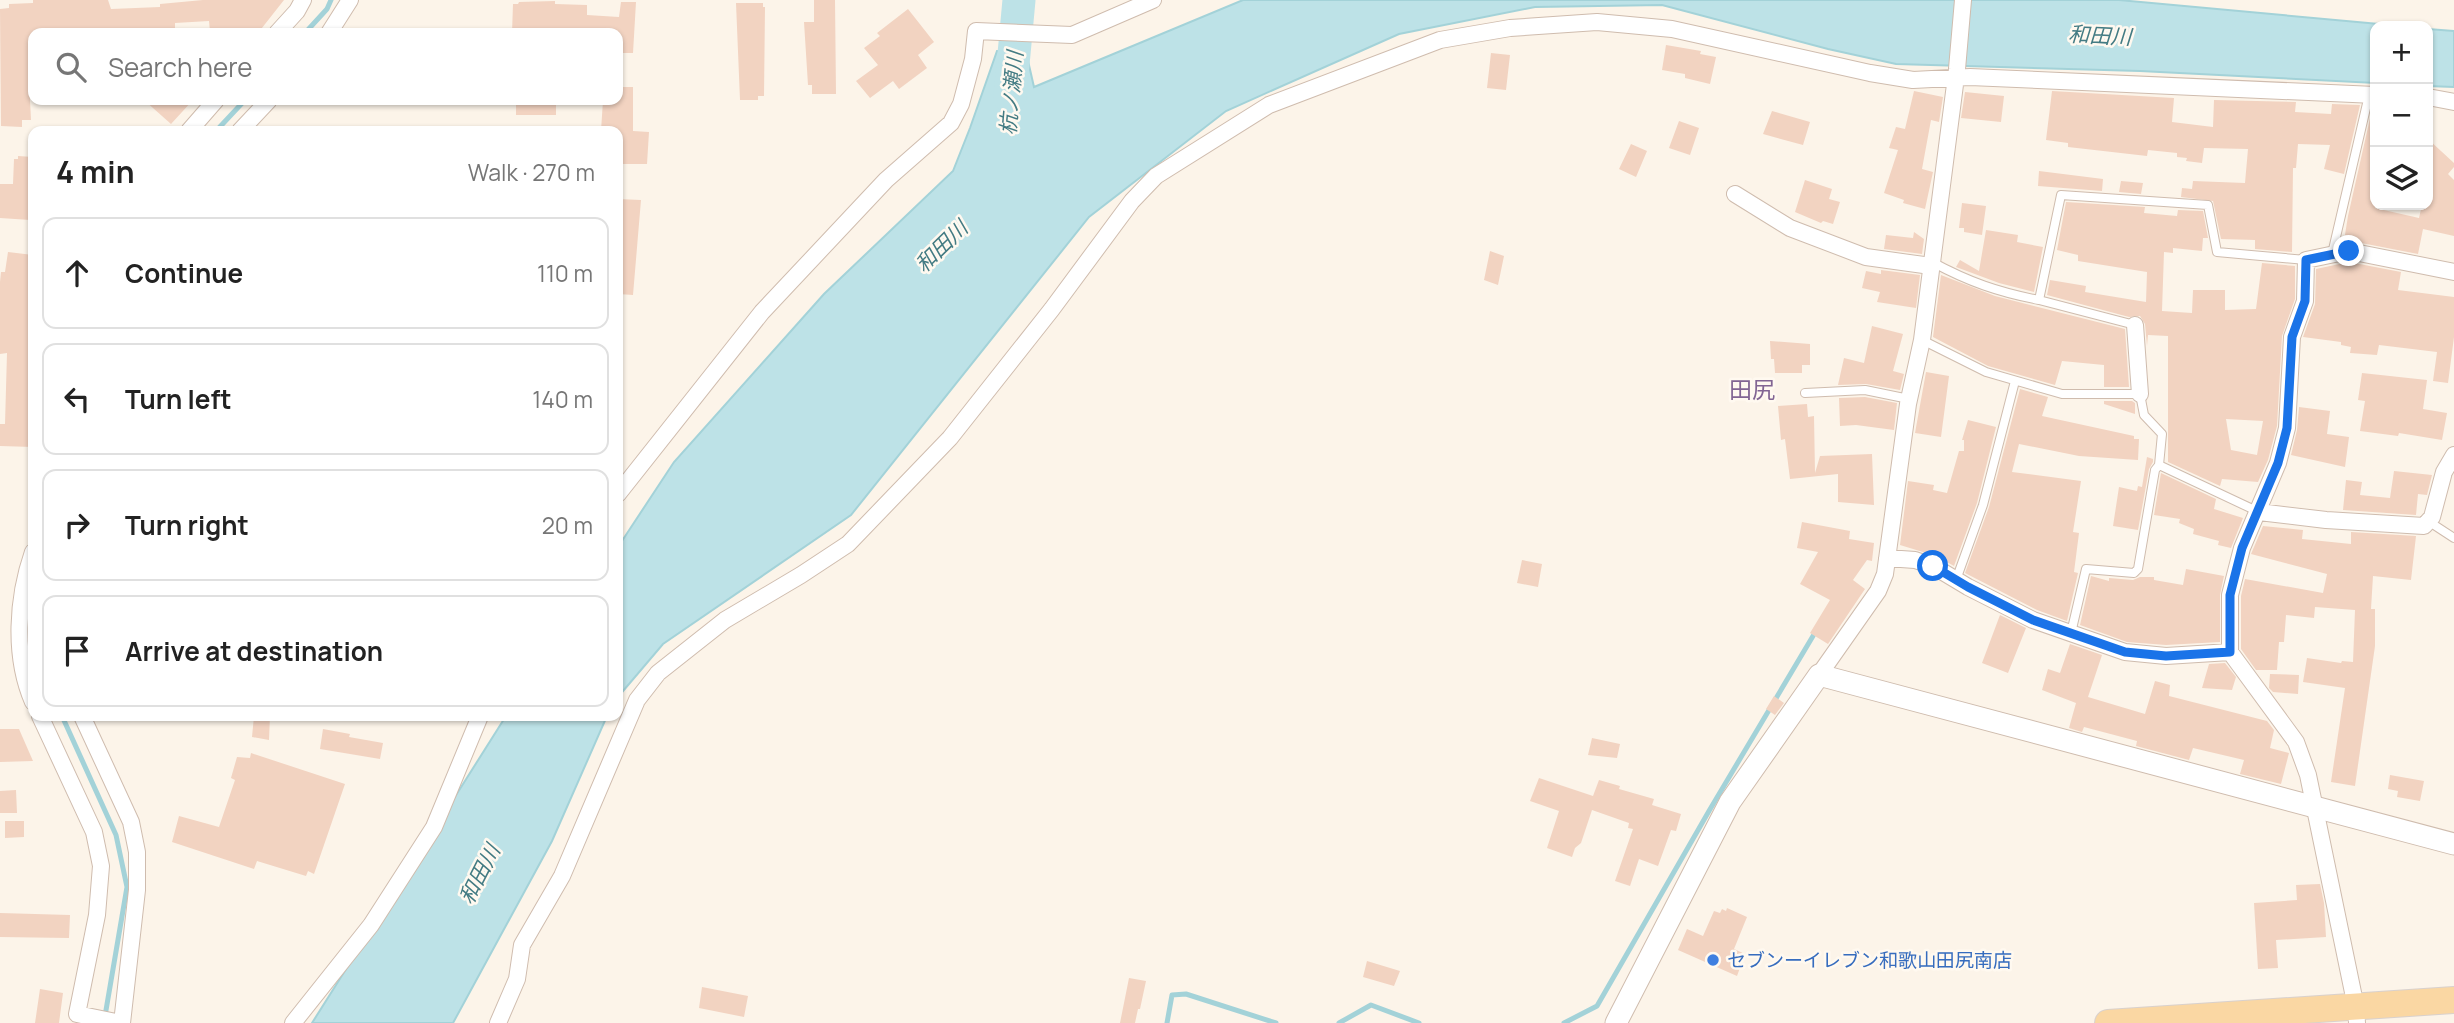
<!DOCTYPE html>
<html lang="en">
<head>
<meta charset="utf-8">
<style>
  :root { --surface:#fff; --page:#f2f2f2; --text:#222; --muted:#767676; --line:#e0e0e0 }
  body { margin:0; font-family:Manrope,"Noto Sans JP",sans-serif; background:var(--page); color:var(--text) }
  .controls { position:absolute; right:21px; top:21px; display:grid; overflow:hidden; border-radius:14px; box-shadow:0 2px 5px #0004 }
  .controls button { width:63px; height:63px; display:grid; place-items:center; padding:0; border:0; border-bottom:2px solid var(--line); background:var(--surface); color:var(--text); font:35px sans-serif }
  .stop { position:absolute; width:21px; height:21px; margin:-16px; border:5px solid #1a73e8; border-radius:50%; background:#fff }
  .stop.end { background:#1a73e8; border-color:#fff; box-shadow:0 2px 7px #0008 }
  .list { margin:0; padding:0; list-style:none }
  h2 { display:flex; justify-content:space-between; align-items:center; height:91px; margin:0; padding:0 28px; font-size:30px }
  h2 small { font-size:23px; font-weight:400; color:var(--muted) }
  .list li { display:grid; grid-template-columns:46px 1fr auto; gap:21px; align-items:center; box-sizing:border-box; height:112px; margin:0 14px 14px; padding:0 14px; border:2px solid var(--line); border-radius:14px }
  .list b { display:block; font-size:26px; white-space:nowrap }
  .list em { font-size:23px; font-style:normal; color:var(--muted) }
  .icon { flex:none; width:38px; height:38px; fill:none; stroke:currentColor; stroke-width:2; stroke-linecap:round; stroke-linejoin:round }
  .map { position:relative; flex:none; width:2454px; height:1023px; overflow:hidden }
  .search { position:absolute; background:var(--surface); box-shadow:0 2px 5px #0004; left:28px; top:28px; width:595px; height:77px; display:flex; align-items:center; gap:18px; box-sizing:border-box; padding:0 24px; border-radius:14px; color:var(--muted); font-size:26px }
  .panel { position:absolute; background:var(--surface); box-shadow:0 2px 5px #0004; left:28px; top:126px; width:595px; height:595px; border-radius:14px }
  .map>svg:first-child { display:block }
</style>
</head>
<body>
<div class="map">
<svg width="2454" height="1023" viewBox="0 0 2454 1023">
  <rect width="100%" height="100%" fill="#fcf4e9"/>
  <path fill="#bde2e7" stroke="#a3d2d8" stroke-width="2" d="M1243,0H2119L2401,26H2375V83L2140,71L1896,64L1828,49L1662,5L1535,7L1399,34L1226,111L1089,217L851,515L663,644L618,697V547L674,462L824,294L953,171L970,128L997,51L1026,52L1034,87Z
    M2428,29L2454,31V87L2428,86Z
    M506,716H607L552,841L453,1023H312Z"/>
  <g fill="none" stroke-linecap="round" stroke-linejoin="round">
    <path stroke="#a3d2d8" stroke-width="5" d="M305,33L327,9L331,0
      M216,131L245,100
      M62,716L116,835L127,887L105,1016
      M1167,1023L1172,995L1186,994L1276,1023
      M1339,1023L1371,1005L1419,1023
      M1564,1023L1597,1006L1709,811L1813,636"/>
    <path stroke="#bde2e7" stroke-width="33" d="M1010,97L1019,0"/>
  </g>
  <path fill="#f2d3c1" fill-rule="evenodd" d="M33,0H108L111,9L160,7V4L203,0H284L258,33L210,32L209,21L175,23V33H33V50H29L28,60L31,120H22V127L1,126L0,9L9,8V4L33,3Z
    M814,0H835L836,94H812V85H808L804,22H814Z
    M555,1V4L587,5V15L619,17L621,2H636L633,53H618V33H512L513,4H518L519,2Z
    M736,3H763V7H765L764,96H758V100H740Z
    M908,9L934,42L918,55L927,68L899,89L893,81L870,98L856,81L878,65L864,48L880,36L877,33Z
    M1666,45L1701,51L1700,54L1716,57L1710,84L1685,78V74L1662,70Z
    M1491,53L1510,55L1506,90L1487,88Z
    M618,87H633V131L649,132L647,164H618V131H601L603,100H618Z
    M1914,91L1943,97L1939,122L1931,120L1922,169L1933,172L1925,209L1903,203L1904,200L1884,193L1898,150L1889,148L1896,127L1905,129Z
    M2052,91L2174,98L2172,122L2213,127L2214,100L2296,102L2295,112L2331,114L2332,104L2360,105L2344,174L2324,169L2330,145L2298,144L2296,168H2293L2292,252L2255,249V240L2221,239L2213,201L2181,197L2182,188L2192,189L2193,181L2245,183L2248,149L2204,148L2202,163L2186,161L2187,158L2177,157V153L2148,150L2147,156L2068,147V143L2046,140Z
    M1965,92L2004,96L2001,122L1961,118Z
    M144,100H193L171,124Z
    M516,100H556V115H516Z
    M2373,105H2375V208L2419,218L2422,205H2428V139L2454,163V167L2448,174L2454,180V236L2423,229L2418,254L2351,241H2344L2348,216Z
    M1772,111L1810,122L1803,145L1763,134Z
    M1679,121L1699,128L1690,155L1669,148Z
    M1631,144L1647,151L1636,177L1619,169Z
    M18,156L33,157L30,220L0,218V184H13L14,159H18Z
    M2039,171L2103,179L2102,191L2038,186Z
    M1805,180L1832,189L1829,199L1840,202L1833,224L1823,221L1821,223L1795,212Z
    M2121,181L2143,183L2141,194L2119,192Z
    M618,199L641,200L633,295L618,294Z
    M2066,202L2145,207L2144,213L2177,216L2178,210L2203,211L2208,238H2203L2202,251L2173,248V253L2164,252L2162,311L2192,313L2193,290H2225V310L2256,309L2262,263L2295,266V299L2282,336L2277,426L2268,460L2258,482L2222,479L2220,486L2168,462V336L2148,335L2147,346L2145,324L2140,316L2129,317L2047,295L2050,280L2086,286L2085,292L2146,302L2147,272L2078,261V255L2057,250ZM2226,419L2263,421L2257,455L2231,450Z
    M1962,203L1986,206L1982,235L1964,232V228H1959Z
    M1986,230L2018,235L2017,242L2043,247L2034,292L1999,283L1956,267L1960,260L1979,271Z
    M1914,232L1924,239L1922,254L1884,249L1886,235L1913,238Z
    M1490,251L1504,256L1498,285L1484,280Z
    M8,252L33,255V352L29,351L28,388H33V447L0,446V424H5L7,353L0,354V282L1,272H5Z
    M2349,262L2401,272L2398,290L2454,297V337L2448,383L2433,381L2437,352L2379,345L2377,355L2350,353L2351,347L2341,345V342L2303,337L2315,304L2316,269Z
    M1881,270L1920,275L1916,308L1877,302L1880,292L1862,288L1866,271L1881,274Z
    M1941,275L1995,296L2125,329L2129,387H2104V365L2062,361L2055,385L1988,366L1933,337Z
    M1872,326L1903,334L1893,371L1904,374L1900,390L1866,384L1838,385L1844,358L1864,363Z
    M1770,341L1810,344V365H1802V373H1775L1774,359H1771Z
    M1926,372L1949,376L1941,437L1915,433Z
    M2362,373L2427,380L2423,409L2447,413L2442,440L2399,433L2398,436L2360,431L2365,401L2358,400Z
    M2020,389L2048,397L2042,416L2134,436V439H2139L2138,460L2079,456L2019,444L2012,472L2081,481L2073,532L2079,533L2074,572L2078,573L2067,621L2037,610L1965,573L1989,507Z
    M1865,397L1897,403L1894,430L1856,425L1840,426L1839,398Z
    M2104,401H2132L2135,403V414L2104,404Z
    M1807,404L1808,417L1814,416L1815,473L1820,456L1872,454L1874,505L1838,502V474L1790,479L1785,439L1781,440L1778,406Z
    M2299,407L2330,411L2327,434L2349,437L2345,467L2291,455L2297,430Z
    M1968,420L1996,427L1977,503L1954,566L1936,556L1900,545L1908,481L1934,485L1933,490L1947,493L1959,451H1964V440H1962Z
    M2147,457L2153,459V462L2149,469L2138,530L2113,526L2119,487L2137,491L2138,486L2142,487Z
    M2394,471L2432,475L2427,495L2418,494L2416,515L2343,510L2346,480L2362,482L2360,495L2390,498Z
    M2161,473L2216,499L2214,509L2243,518L2231,548L2218,545L2219,541L2193,534L2194,529L2179,523L2180,519L2154,515Z
    M1802,522L1850,531L1849,539L1874,543L1872,561L1867,560L1853,580L1865,589L1828,644L1810,633L1830,600L1800,584L1818,552L1797,548Z
    M2263,526L2303,530L2302,539L2351,544V532L2416,536L2411,580L2373,576L2371,609H2375V646L2355,786L2331,782L2345,688L2303,682L2307,658L2341,663L2342,661L2353,662L2355,610L2315,607L2314,618L2286,615L2284,642H2279L2277,670H2256L2241,649V596L2245,579L2323,593L2327,574L2251,554Z
    M1522,560L1542,564L1538,587L1517,583Z
    M2186,569L2224,576L2220,595V642L2166,645L2127,642L2080,625L2091,576L2109,581V578L2133,580L2140,577H2154V580L2183,585Z
    M2000,615L2026,628L2008,673L1982,663Z
    M2070,644L2102,655L2088,697L2145,714L2155,681L2170,685L2169,696L2267,721L2274,730L2270,748L2289,753L2281,784L2240,774L2244,760L2193,748L2189,760L2136,746L2137,741L2084,727L2082,732L2069,728L2076,703L2042,690L2048,669L2060,673Z
    M2225,663L2236,677L2232,690L2202,688L2209,664Z
    M2270,674L2299,675L2298,694L2273,692L2269,688Z
    M1774,696L1784,703L1775,715L1766,709Z
    M254,716H270L269,740L252,737Z
    M0,729H19L33,761L0,762Z
    M323,729L350,734L349,737L383,743L380,759L320,749Z
    M1592,738L1620,744L1617,758L1588,755Z
    M251,753L345,784L314,874L308,871L306,876L257,861L254,869L172,842L179,816L219,827L235,780L231,778L237,757L250,758Z
    M2390,775L2424,781L2420,801L2397,797L2398,791L2388,789Z
    M1539,778L1593,796L1599,780L1620,786L1619,789L1654,799L1652,805L1681,814L1676,831L1671,830L1658,866L1639,859L1630,886L1615,881L1633,829L1628,828L1629,823L1592,810L1581,843L1575,848L1572,857L1547,848L1559,811L1530,801Z
    M16,790L17,813H0V791Z
    M5,821H24V837L5,838Z
    M2320,884L2324,903L2326,937L2276,940L2278,968L2258,969L2254,903L2297,900L2296,885Z
    M1727,908L1747,917L1734,949L1745,954L1737,976L1678,950L1687,929L1703,936L1714,911L1720,913L1722,909L1726,911Z
    M0,913L70,915L69,938L0,937Z
    M1367,961L1400,971L1394,986L1363,977Z
    M1129,978L1146,981L1140,1009H1138L1135,1023H1120Z
    M702,987L748,996L744,1017L699,1008Z
    M40,989L63,993L59,1023H35Z"/>
  <g fill="none" stroke-linecap="round" stroke-linejoin="round">
    <defs>
      <path id="service" d="M2332,254L2369,95
        M1932,262C1969,282 1998,292 2039,300L2061,195L2208,205L2217,252L2306,260
        M2039,300L2135,325
        M1922,340L1986,372L2062,394H2140L2144,415L2162,434L2159,465L2259,512
        M1805,393L1865,390L1909,399
        M2428,521L2454,538
        M1956,580L1983,505L2015,381
        M2071,633L2086,569L2134,573L2138,569L2155,470L2159,465"/>
      <path id="minor" d="M277,33L297,11L303,0
        M329,33L350,0
        M2428,97L2454,102
        M189,131L216,100
        M240,131L269,100
        M1735,194L1790,228L1866,257L1931,266
        M2135,325L2140,394
        M618,494L762,312L886,180L951,123L961,104L973,59L976,31L1072,35L1153,0
        M2259,512L2326,520L2424,526L2432,517L2444,472L2454,455
        M33,552C17,598 13,656 33,702
        M1887,558L1915,560L1933,566L1968,587L2033,620L2125,652L2166,656L2230,652
        M1819,675L1878,591L1885,574L1908,404L1922,340L1957,69L1963,0
        M40,716L94,832L101,866L97,915L77,1014L121,1023
        M82,716L131,822L137,852V890L122,1023
        M293,1023L371,925L434,827L480,716
        M498,1023L517,979L522,945L562,876L637,700L658,673L725,620L801,575L848,544L950,438L1052,309L1132,201L1156,176L1269,105L1440,40L1510,28L1597,22L1672,29L1870,73L1913,80L1970,77L2375,95
        M2357,1023L2356,1007L2308,775L2296,742L2230,652V595L2242,548L2278,463L2287,428L2292,337L2305,301L2306,260L2349,251L2454,272"/>
      <path id="tertiary" d="M1616,1023L1730,802L1819,675L2454,844"/>
      <path id="primary" d="M2108,1023L2454,1000"/>
    </defs>
    <use href="#service" stroke="#cfbcae" stroke-width="10"/>
    <use href="#minor" stroke="#cfbcae" stroke-width="18"/>
    <use href="#tertiary" stroke="#cfbcae" stroke-width="23"/>
    <use href="#primary" stroke="#d9d1cd" stroke-width="28"/>
    <use href="#service" stroke="#fff" stroke-width="8"/>
    <use href="#minor" stroke="#fff" stroke-width="16"/>
    <use href="#tertiary" stroke="#fff" stroke-width="21"/>
    <use href="#primary" stroke="#fad7a3" stroke-width="26"/>
  </g>
  <g fill="none" stroke-linecap="round" stroke-linejoin="round">
    <path stroke="#1a73e8" stroke-width="9" d="M1933,566L1968,587L2033,620L2125,652L2166,656L2230,652V595L2242,548L2278,463L2287,428L2292,337L2305,301L2306,260L2349,251"/>
  </g>
  <circle fill="#3f7fe0" stroke="#fff9f0" stroke-width="2.5" cx="1713" cy="960" r="7"/>
  <g text-anchor="middle" dominant-baseline="central" stroke-width="5" stroke-linejoin="round" paint-order="stroke">
    <g font-size="19" fill="#366cbe" stroke="#fff9f0" text-anchor="start">
      <text x="1727" y="960">セブンーイレブン和歌山田尻南店</text>
    </g>
    <g font-size="21" font-style="italic" fill="#437b83" stroke="#fff9f0">
      <text transform="translate(2100 35) rotate(3)">和田川</text>
      <text transform="translate(1011 93) rotate(-85)">杭ノ瀬川</text>
      <text transform="translate(941 246) rotate(-44)">和田川</text>
      <text transform="translate(479 874) rotate(-63)">和田川</text>
    </g>
    <g font-size="23" fill="#826593" stroke="#fff9f0">
      <text x="1752" y="389">田尻</text>
    </g>
  </g>
</svg>
<div class="controls">
<button>+</button>
<button>−</button>
<button><svg class="icon" aria-label="layers" viewBox="0 0 24 24"><path d="M12 4l9 5-9 5-9-5zM3 14l9 5 9-5"/></svg></button>
</div>
<div class="stop" style="left:1933px;top:566px"></div>
<div class="stop end" style="left:2349px;top:251px"></div>
<div class="search"><svg class="icon" aria-label="search" viewBox="0 0 24 24"><circle cx="10" cy="10" r="6"/><path d="M15 15l6 6"/></svg>Search here</div>
<section class="panel">
<h2>4 min<small>Walk · 270 m</small></h2>
<ul class="list">
<li><svg class="icon" aria-label="ahead" viewBox="0 0 24 24"><path d="M12 20V5M6 11l6-6 6 6"/></svg><div><b>Continue</b></div><em>110 m</em></li>
<li><svg class="icon" aria-label="left" viewBox="0 0 24 24"><path d="M17 20v-9H6M10 6l-5 5 5 5"/></svg><div><b>Turn left</b></div><em>140 m</em></li>
<li><svg class="icon" aria-label="right" viewBox="0 0 24 24"><path d="M7 20v-9h11M14 6l5 5-5 5"/></svg><div><b>Turn right</b></div><em>20 m</em></li>
<li><svg class="icon" aria-label="arrive" viewBox="0 0 24 24"><path d="M6 21V4h12l-3 4 3 4H6"/></svg><div><b>Arrive at destination</b></div></li>
</ul>
</section>
</div>
</body>
</html>
